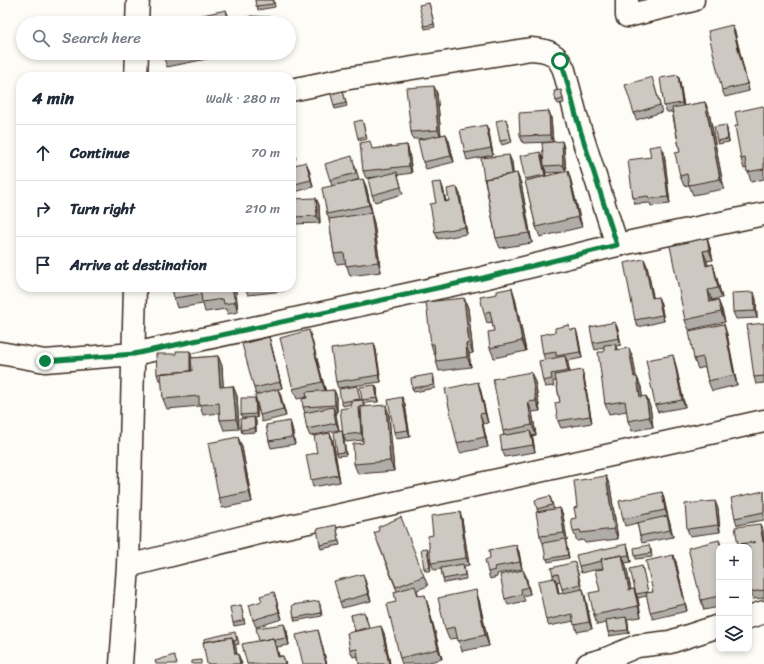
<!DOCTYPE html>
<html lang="en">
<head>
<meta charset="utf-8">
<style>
  :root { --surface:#fff; --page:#f2f2f3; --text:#1f2937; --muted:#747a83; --line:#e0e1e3 }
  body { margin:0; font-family:Sriracha,sans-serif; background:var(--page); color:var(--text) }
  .controls { position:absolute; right:12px; bottom:12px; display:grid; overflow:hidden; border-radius:8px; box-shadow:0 2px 6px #0003 }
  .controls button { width:36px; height:36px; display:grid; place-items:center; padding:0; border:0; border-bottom:1px solid var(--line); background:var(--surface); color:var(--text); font:20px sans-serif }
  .stop { position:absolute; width:12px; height:12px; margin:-9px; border:3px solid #0b8043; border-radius:50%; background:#fff }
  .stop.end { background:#0b8043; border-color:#fff; box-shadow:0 1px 4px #0008 }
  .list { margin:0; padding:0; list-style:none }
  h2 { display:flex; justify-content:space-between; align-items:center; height:52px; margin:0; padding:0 16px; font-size:17px }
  h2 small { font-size:13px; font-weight:400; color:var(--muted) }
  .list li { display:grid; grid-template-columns:26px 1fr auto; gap:12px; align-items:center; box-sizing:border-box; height:56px; padding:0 16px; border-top:1px solid var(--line) }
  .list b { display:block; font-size:15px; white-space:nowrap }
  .list em { font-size:13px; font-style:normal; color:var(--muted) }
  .icon { flex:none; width:22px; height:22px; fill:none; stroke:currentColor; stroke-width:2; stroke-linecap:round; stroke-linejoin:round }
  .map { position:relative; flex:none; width:764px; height:664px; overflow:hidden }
  .search { position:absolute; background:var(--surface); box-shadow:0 2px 6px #0003; left:16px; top:16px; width:280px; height:44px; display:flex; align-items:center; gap:10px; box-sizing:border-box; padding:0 14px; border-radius:22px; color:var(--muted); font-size:15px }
  .panel { position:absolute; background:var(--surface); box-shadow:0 2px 6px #0003; left:16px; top:72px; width:280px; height:220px; border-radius:16px }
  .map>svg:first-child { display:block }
</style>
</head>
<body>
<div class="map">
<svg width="764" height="664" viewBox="0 0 764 664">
  <rect width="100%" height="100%" fill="#fdfcf7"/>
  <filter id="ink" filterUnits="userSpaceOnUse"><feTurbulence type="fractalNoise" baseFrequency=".025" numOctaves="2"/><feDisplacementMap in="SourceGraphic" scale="8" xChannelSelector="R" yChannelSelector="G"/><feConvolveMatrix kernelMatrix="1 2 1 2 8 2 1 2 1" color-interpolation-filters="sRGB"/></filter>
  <g filter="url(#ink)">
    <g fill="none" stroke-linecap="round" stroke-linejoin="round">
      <defs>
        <path id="minor" d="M627,0V16L693,0
          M137,23L138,0
          M136,77L137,53
          M291,90L344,79L531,49C548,50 557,53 564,70L578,123L617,245
          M0,353L45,361L134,354L483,278L617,245L764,214
          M128,566L259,533L764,421
          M749,617L764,612
          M121,664L128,566L135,287
          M588,664L606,659L637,646L670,642L719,626"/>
      </defs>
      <use href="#minor" stroke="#3b2a1e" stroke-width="25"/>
      <use href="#minor" stroke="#fdfcf7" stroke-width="22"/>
    </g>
    <path fill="#b0aca7" stroke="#3b2a1e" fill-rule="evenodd" d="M255,0H274L275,7L258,10Z
      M429,3L435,27L425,29L424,26Z
      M732,25L735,32L749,91L725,97L722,90Z
      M162,53H236L167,67Z
      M678,75L680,82L684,106L705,102L709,112L724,189L693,195L689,185L684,186L680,176V152L672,112H667L664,106Z
      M654,84L662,112L636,120L634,113Z
      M561,90L564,103L558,104L556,101Z
      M343,91L347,106L335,109L334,106Z
      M437,93L441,135L446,134L449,141L454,162L426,169L423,162L430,138L413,139L411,132Z
      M764,108V179L751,182L747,168L744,169L741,159L738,126Z
      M549,111L551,118L553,142L523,143L520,136Z
      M507,122L512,142L502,145L500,141Z
      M363,123L367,139L359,141L358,138Z
      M486,125L489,132L493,155L467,160L465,153Z
      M727,129L729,142L718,144L717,141Z
      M562,141L564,148L566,172L568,171L571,181L582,227L540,237L536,227L525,179L540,152L543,159ZM545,169L546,173L566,172L546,176Z
      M292,145L296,159L291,161V146Z
      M407,145L409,152L412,173L398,175L403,194L375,202L372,195L376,177L366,178L363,171L373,149Z
      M664,152L670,204L651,206L650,203L635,204L633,198L651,157Z
      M512,162L513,173L521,183L532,243L500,248L496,238L486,186L484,179Z
      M354,163L359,179L350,182L366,186L372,212L357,215L371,213L374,223L381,272L350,276L346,263L337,264L334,254L329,219L327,214L332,186L330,180Z
      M291,166L309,169L313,187L291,193Z
      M443,188L446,201H449L460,194L467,234L438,239L435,232L436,203Z
      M316,198L319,205L320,223L294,224L292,217Z
      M707,238L710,248L713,260L707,261L708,265L713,264L716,275L722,298L712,300V301L718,300L722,310L725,322L689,330L685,320Z
      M644,259L647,266L653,298L658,297L661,304L664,321L638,327L635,320Z
      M172,287H234L236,292L238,312L228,314L226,309L205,312L203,304L177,308L174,298Z
      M245,287H283L284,291L248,295Z
      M512,288L515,298L526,351L494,358L490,348L494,331L492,322L487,323L484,313L497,294Z
      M464,298L468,308L473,353L469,354L471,367L439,371L436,361L435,354H434L431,344Z
      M756,299L757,318L736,319L733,312Z
      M764,323V383L756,384L754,377Z
      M618,329L621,345L616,346L617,349L633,358L636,377H637L641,387L642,397L650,406L653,427L632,431L628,421L627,411L609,414L605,404L604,348L595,350L593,343Z
      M309,330L312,340L325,391L334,390L337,397V412H335L339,430L310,436L307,429L305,413L303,407L307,398V397L297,399L293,389Z
      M570,330L578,336L582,358L567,361L570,372L584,377L592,423L561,428L558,421L560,402L556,381H553L554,386L545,387L543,381L545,360L543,354Z
      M727,334L737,385L712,391L708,381L705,367L698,369L694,359Z
      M269,337L271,344L282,388L278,389L286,416L262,422L257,404V418H254L256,421V432L242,433L241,430L247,418H242L241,415L255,398L256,395L254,388Z
      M374,343L376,350L381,382L338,388L336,382Z
      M218,356L222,366L223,387L233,386L237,396L239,429L224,430L220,420V413L203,415L200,406L167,409L163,399L162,380H159L157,374L192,358Z
      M675,362L685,407L658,412L655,405Z
      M433,374L434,378L435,388L414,392L412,388Z
      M478,382L481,392L488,423L483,424L488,447L460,453L457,443Z
      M535,382L540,411L532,412L536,435L532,436L535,452L505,457L502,450L504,436L503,431Z
      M357,386L360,400H362L377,388L378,402L364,403L365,406L389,415L394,471L358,474L354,464L363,443V440L346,442L343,435L351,407V404L343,406L341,402Z
      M405,404L410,437L396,439L394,432Z
      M290,421L292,428L295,444L271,448L269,441Z
      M342,430L343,434L346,455L338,456L337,453Z
      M330,433L333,440L340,482L313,487L311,480L317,453Z
      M242,447L252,502L222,508L219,498Z
      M610,486L618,539L585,543L583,540L577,541L573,531L576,518L577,507Z
      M764,491V520L737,525L735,518Z
      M662,492L664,499L668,517L670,523L673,537L642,543L640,536L637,523L625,526L623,519Z
      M550,496L554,509L545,511L560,508L563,515L567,540H565L569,558L548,562L544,543H543L540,536L538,512L537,509Z
      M718,508L720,532L690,536L687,529Z
      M460,512L462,519L469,565L464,566L466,579L444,583L443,579L441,569L434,570L431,563L433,535Z
      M760,524L763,530L764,541V598L753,599L751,592L749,547L738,546V544Z
      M337,529L340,545L321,549L320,545Z
      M719,540L722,547H719V607L704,610L701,600Z
      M378,543L424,576L428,586L417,590L419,596L428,605L442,659L421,664H402L400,658L396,602L397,591Z
      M516,545L519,552L522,569L497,574V577L490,579L488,572L490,558Z
      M427,548L428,552L431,571H425L424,568Z
      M651,549L652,557L636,559L635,556Z
      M629,551L631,562L625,563L631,590L634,589L638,599L641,617L627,619L629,633L609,636L608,632L606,623L597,625L594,615L600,591L603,568L581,573L579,566Z
      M673,555L676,562L687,611L653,619L650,612L647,596L637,598L636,594L642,566L648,593L653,592Z
      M577,569L582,589H583L585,596L592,629L577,632L574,621L549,626L546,620L553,578V575ZM560,581L563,593L559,594L557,582Z
      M526,576L530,594L523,596L525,601L508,605L505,599Z
      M365,580L371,601L342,608L340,602Z
      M276,599L282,619L256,627L253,620Z
      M479,600L489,646L462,651L458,638L449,639L445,629Z
      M320,604L322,616L295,621L294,618Z
      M241,605L245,624L234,626L233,623Z
      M351,615H366L369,629L384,633L390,664H359L358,656L353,657L350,650L355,631Z
      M287,631L289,645L277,647L279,656H283L286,664H247L259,641Z
      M237,636L239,644L235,645L237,654H238L242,664H207Z"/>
    <path fill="#908c88" stroke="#3b2a1e" d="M226,10L230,20L231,23H229Z
      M273,17L275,23H273Z
      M732,25L735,32L749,91L747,84Z
      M678,75L680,82L684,110L682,103Z
      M434,86L437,93L441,137L438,130Z
      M705,102L709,112L724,189L720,179Z
      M549,111L551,118L553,142L550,135Z
      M486,125L489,132L493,155L491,148Z
      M726,125L727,129L729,142L728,139Z
      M446,134L449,141L454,162L451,156Z
      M562,141L564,148L566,172L563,165Z
      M407,145L409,152L412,173L409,166Z
      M661,145L664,152L670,204L668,197Z
      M540,152L543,159L544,166L547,182L545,175Z
      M509,155L512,162L514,182L512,175Z
      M306,162L309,169L313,187L311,180Z
      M568,171L571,181L582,227L578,217Z
      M517,173L521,183L532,243L529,233Z
      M363,179L366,186L372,212L369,205Z
      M441,182L443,188L447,208L445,202Z
      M457,187L460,194L467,234L465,227Z
      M316,198L319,205L320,223L317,216Z
      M371,213L374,223L381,272L378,262Z
      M707,238L710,248L713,260L709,250Z
      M703,251L707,261L710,276L706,266Z
      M644,259L647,266L655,305L652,298Z
      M713,264L716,275L722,298L718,288Z
      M232,287H234L236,292L238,312L235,302Z
      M512,288L515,298L526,351L522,341Z
      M708,290L712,300L714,312L710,302Z
      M754,292L756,299L757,318L755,311Z
      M658,297L661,304L664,321L662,315Z
      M464,298L468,308L473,353L469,343Z
      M718,300L722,310L725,322L721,312Z
      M615,322L618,329L621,345L619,338Z
      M724,324L727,334L737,385L734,375Z
      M576,329L578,336L582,358L580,352Z
      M309,330L312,340L326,392L322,382Z
      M269,337L271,344L282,388L280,382Z
      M374,343L376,350L381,382L379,375Z
      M466,344L469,354L471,367L467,357Z
      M629,348L633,358L638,387L634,377Z
      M190,351L192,358V380L190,373Z
      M673,355L675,362L685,407L682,400Z
      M218,356L222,366L224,397L220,387Z
      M565,356L568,363L571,378L568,371Z
      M582,370L584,377L592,423L590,416Z
      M531,372L535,382L540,411L536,401Z
      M637,377L641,387L644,407L640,397Z
      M478,382L481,392L488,423L485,413Z
      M375,385L377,388L378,402L377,398Z
      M233,386L237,396L239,429L236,419Z
      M278,389L281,396L286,416L283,409Z
      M334,390L337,397V412L335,405Z
      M646,396L650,406L653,427L649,417Z
      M402,397L405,404L410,437L408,430Z
      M255,398L257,402V418L256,414Z
      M528,402L532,412L536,435L532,425Z
      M386,405L389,415L394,471L390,461Z
      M333,407L336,414L339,430L336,423Z
      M359,407L361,414L364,440L361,433Z
      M480,414L483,424L488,447L485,437Z
      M254,417L256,421V432L255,428Z
      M290,421L292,428L295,444L292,437Z
      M342,430L343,434L346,455L345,452Z
      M530,431L533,438L535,452L533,445Z
      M330,433L333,440L340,482L338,475Z
      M238,437L242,447L252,502L249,492Z
      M606,476L610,486L618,539L614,529Z
      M662,492L664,499L668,517L665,510Z
      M715,501L718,508L720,532L718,525Z
      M560,508L563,515L567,540L564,533Z
      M460,512L462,519L469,565L466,558Z
      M667,516L670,523L673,537L670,530Z
      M760,524L763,530L764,546L763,542Z
      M565,539L566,542L569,558L568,555Z
      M627,544L629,551L631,562L629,555Z
      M516,545L519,552L522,569L520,562Z
      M427,548L428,552L431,571L430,567Z
      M622,555L626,565L633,600L629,590Z
      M673,555L676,562L687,611L685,604Z
      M523,570L526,576L530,594L528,587Z
      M363,574L365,580L371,601L368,594Z
      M555,578L557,584L561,601L558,594Z
      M583,589L585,596L592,629L589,622Z
      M634,589L638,599L641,617L638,606Z
      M476,590L479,600L489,646L485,635Z
      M274,592L276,599L282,619L279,612Z
      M425,595L428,605L442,659L438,649Z
      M626,617L628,621L629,633L628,630Z
      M284,624L287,631L289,645L287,638Z
      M381,626L384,633L390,664H389Z
      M318,630L320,637L327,664H326Z
      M232,637L236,647L238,664L235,654Z
      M273,638L277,648L281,664L278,657Z
      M238,654L242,664H240Z"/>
    <path fill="#cdc8c2" stroke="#3b2a1e" d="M255,0H273V4L256,6Z
      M429,3L434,24L424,26L419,5Z
      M226,10L229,23H165Z
      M250,16L273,17V23H250Z
      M732,25L747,84L722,90L708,31Z
      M162,53H183L163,57Z
      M678,75L682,103L664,106L660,78Z
      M652,77L660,105L634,113L625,85Z
      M434,86L438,130L411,132L406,88Z
      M561,90L563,99L556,101L554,91Z
      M343,91L346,103L334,106L331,94Z
      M705,102L720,179L689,185L687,174L680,176L675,153L680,152L672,108Z
      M763,106L764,109V169L747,172L745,158L741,159L735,126H738L735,112Z
      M549,111L550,135L520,136L519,113Z
      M506,119L511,139L500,141L496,121Z
      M362,120L366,136L358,138L354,122Z
      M486,125L491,148L465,153L460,130Z
      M726,125L728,139L717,141L714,127Z
      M446,134L451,156L423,162L418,140Z
      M370,141L372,149L407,145L409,166L363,171L360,143Z
      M562,141L563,165L544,166L542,143Z
      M292,145L295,156L291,157V146Z
      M661,145L668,197L649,199L648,196L633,198L628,160L651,157L649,147Z
      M540,152L545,175L525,179L520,156Z
      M509,155L512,174L484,179L481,158Z
      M352,156L356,173L330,180L325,164Z
      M306,162L311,180L291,185V166Z
      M568,171L578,217L536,227L525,181Z
      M397,172L401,187L372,195L368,179Z
      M517,173L529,233L496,238L485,179Z
      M363,179L369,205L327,214L322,188Z
      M441,182L445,202L449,201L447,189L457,187L465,227L435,232L430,204L436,203L432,183Z
      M316,198L317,216L292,217L291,199Z
      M371,213L378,262L346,266L344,253L334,254L329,219Z
      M707,238L709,250L703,251L706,266L713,264L718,288L708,290L710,302L718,300L721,312L685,320L670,246Z
      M644,259L652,298L658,297L662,315L635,320L624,263Z
      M172,287H232L235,302L224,304L223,299L202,302L201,294L174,298Z
      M512,288L522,341L490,348L488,332L494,331L490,311L484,313L480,297L497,294V291Z
      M754,292L755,311L733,312L732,293Z
      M464,298L469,343L466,344L467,357L436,361L434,344H431L426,302Z
      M615,322L619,338L593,343L590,327Z
      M764,323V376L754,377L747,325Z
      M724,324L734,375L708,381L703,357L694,359L689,331Z
      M569,325L570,330L576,329L580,352L556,356V352L543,354L540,335L555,332V328Z
      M309,330L322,382L293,389L280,338Z
      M269,337L280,382L254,388L242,344Z
      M374,343L379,375L336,382L331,349Z
      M615,344L616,350L629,348L634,377H637L640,397L646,396L649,417L628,421L625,401L605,404L598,352H604V345Z
      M176,351H190V371L157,374L156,354H176Z
      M673,355L682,400L655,405L646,360Z
      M218,356L220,387L233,386L236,419L220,420L219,403L199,405V396L163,399L161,373L192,371L191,358Z
      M565,356L568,371L551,374L552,379L543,381L539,361Z
      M582,370L590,416L558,421L555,403L560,402L555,375Z
      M531,372L536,401L528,402L532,425L503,431L493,379Z
      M433,374L434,385L412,388L411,378Z
      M478,382L485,413L480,414L485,437L457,443L445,389Z
      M375,385L377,398L362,400L360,387Z
      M357,386L360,399L341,402L339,389Z
      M278,389L283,409L260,415L255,395Z
      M334,390L335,405L303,407L302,399L307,398L306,392Z
      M402,397L408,430L394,432L388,400Z
      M241,398H255L256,414L241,415Z
      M363,400V406L359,407L361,433L343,435L340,409L351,407V401Z
      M386,405L390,461L354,464L353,444L363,443L361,407Z
      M333,407L336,423L307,429L304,413Z
      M254,417L255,428L241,430L240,419Z
      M290,421L292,437L269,441L266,425Z
      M342,430L345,452L337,453L334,432Z
      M530,431L533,445L502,450L500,436Z
      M330,433L338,475L311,480L306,455L317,453L314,436Z
      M238,437L249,492L219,498L208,443Z
      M606,476L614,529L581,533L580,530L573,531L571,519L576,518L574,508L577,507L574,481Z
      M764,491V512L735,518L731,498Z
      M662,492L665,510L623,519L619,501Z
      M550,496L552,505L537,509L535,500Z
      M715,501L718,525L687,529L685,504Z
      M560,508L564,533L540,536L536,512Z
      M460,512L466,558L431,563L428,536L433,535L431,516Z
      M667,516L670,530L640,536L637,523Z
      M401,517L424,576L396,587L374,533L379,531L378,527Z
      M760,524L763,542H764V590L751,592L749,581V547H736L735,546L756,542L738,544L735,527Z
      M336,525L339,541L320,545L317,529Z
      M565,539L568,555L546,559L543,543Z
      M719,540L721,547H719V596L701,600L688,548Z
      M627,544L629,555L623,556L622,555L601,559L602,561L579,566L576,555Z
      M516,545L520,562L494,567L495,570L488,572L485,560L490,558L489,550Z
      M649,545L651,553L635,556L634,548Z
      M427,548L430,567L424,568L421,549Z
      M622,555L629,590L634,589L638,606L594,615L589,593L600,591L595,570L603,569L601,559Z
      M673,555L685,604L650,612L646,593L653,592L646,561Z
      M575,562L580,584L562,589L558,574L553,575L551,568Z
      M463,564L465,575L443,579L441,568Z
      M642,566L648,592L636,594L630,569Z
      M523,570L528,587L521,589L522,594L505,599L500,575Z
      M363,574L368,594L340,602L334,581Z
      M555,578L558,594L583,589L589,622L574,625L572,614L546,620L538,581Z
      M415,586L418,596L425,595L438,649L400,658L387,604L396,602L394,592Z
      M476,590L485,635L458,641L455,627L445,629L438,598Z
      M274,592L279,612L253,620L249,605L262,601L260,596Z
      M319,601L321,613L294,618L292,605Z
      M241,605L244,620L233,623L230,607Z
      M364,612L369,627L355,631L351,615Z
      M626,617L628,630L608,632L606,620Z
      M284,624L287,638L274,640L273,638L259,641L256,628Z
      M381,626L389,664H359L357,649L350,650L347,633Z
      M318,630L326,664H303L296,635Z
      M235,632L237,640L233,641L232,637L204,642V639Z
      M232,637L235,654H238L240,664H207L203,642Z
      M273,638L278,657L283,656L285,664H247L242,644Z
      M174,655L177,664H156L155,661Z
      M201,660V664H192V661Z"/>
  </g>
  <g fill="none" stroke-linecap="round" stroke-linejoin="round" filter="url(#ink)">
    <path stroke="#0b8043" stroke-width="5" d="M45,361L134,354L483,278L617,245L578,123L564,70L560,61"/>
  </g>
</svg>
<div class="controls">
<button>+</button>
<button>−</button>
<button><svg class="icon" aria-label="layers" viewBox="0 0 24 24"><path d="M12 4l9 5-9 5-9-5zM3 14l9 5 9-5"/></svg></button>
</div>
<div class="stop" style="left:560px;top:61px"></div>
<div class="stop end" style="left:45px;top:361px"></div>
<div class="search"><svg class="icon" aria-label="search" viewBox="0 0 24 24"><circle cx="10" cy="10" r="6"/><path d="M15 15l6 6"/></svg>Search here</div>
<section class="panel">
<h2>4 min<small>Walk · 280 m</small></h2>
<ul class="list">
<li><svg class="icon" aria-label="ahead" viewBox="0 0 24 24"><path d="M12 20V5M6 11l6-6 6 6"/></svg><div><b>Continue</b></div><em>70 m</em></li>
<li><svg class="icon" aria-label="right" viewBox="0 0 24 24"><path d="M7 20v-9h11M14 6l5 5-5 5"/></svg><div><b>Turn right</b></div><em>210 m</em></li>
<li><svg class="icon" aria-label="arrive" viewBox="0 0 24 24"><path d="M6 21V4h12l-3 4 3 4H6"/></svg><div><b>Arrive at destination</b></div></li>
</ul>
</section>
</div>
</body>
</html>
